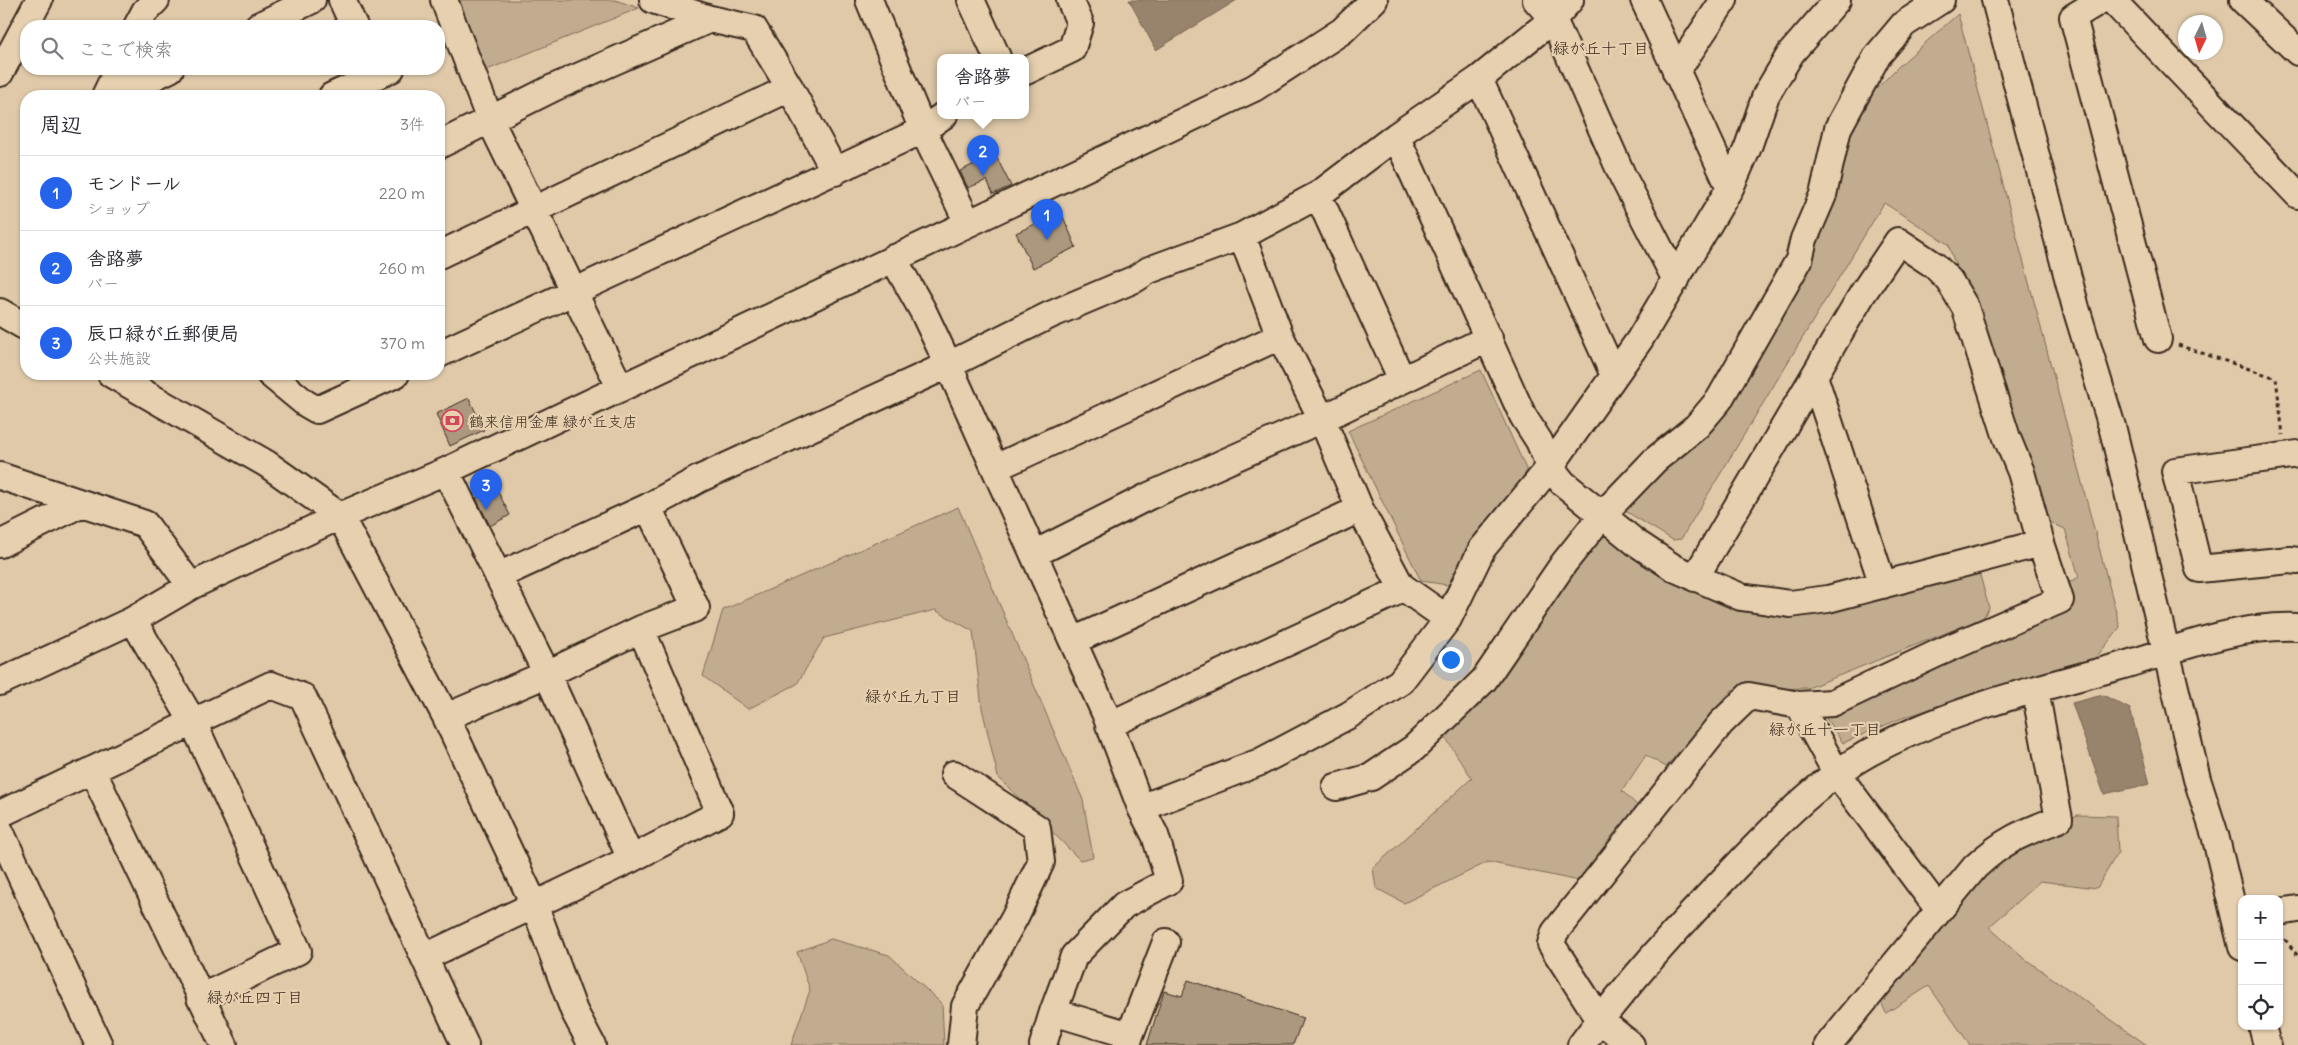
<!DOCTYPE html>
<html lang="ja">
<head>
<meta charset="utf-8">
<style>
  :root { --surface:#fff; --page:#f2f2f3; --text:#2b2b33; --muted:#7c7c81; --line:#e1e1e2; --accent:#2563eb }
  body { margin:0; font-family:Delius,"Klee One",sans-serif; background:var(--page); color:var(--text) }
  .controls { position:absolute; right:15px; bottom:15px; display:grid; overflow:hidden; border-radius:10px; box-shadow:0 1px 4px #0004 }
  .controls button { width:45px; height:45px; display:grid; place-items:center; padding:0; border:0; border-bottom:1px solid var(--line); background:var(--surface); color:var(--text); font:25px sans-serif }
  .compass { position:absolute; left:2178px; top:15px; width:45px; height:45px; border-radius:50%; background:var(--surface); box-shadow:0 1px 4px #0004; rotate:185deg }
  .you { position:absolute; left:1450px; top:659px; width:18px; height:18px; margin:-12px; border:4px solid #fff; border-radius:50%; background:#1a73e8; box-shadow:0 0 0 8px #1a73e833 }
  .badge { display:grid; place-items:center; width:32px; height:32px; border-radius:50%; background:var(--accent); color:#fff; font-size:16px; font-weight:700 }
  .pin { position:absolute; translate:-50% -41px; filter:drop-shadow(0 1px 2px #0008) }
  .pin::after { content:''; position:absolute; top:26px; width:18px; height:15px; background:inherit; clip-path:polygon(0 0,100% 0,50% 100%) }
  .popup { position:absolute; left:937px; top:54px; width:92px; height:65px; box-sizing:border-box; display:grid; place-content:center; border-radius:10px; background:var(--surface); filter:drop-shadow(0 1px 4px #0005); font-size:16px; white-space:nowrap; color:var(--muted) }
  .popup b { font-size:19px; color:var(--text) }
  .popup::after { content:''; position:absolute; left:50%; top:100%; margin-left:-10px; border:10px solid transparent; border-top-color:var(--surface) }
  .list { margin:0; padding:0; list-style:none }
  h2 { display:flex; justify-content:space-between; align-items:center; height:65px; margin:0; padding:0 20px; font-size:21px }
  h2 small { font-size:16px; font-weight:400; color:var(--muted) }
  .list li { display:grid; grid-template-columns:32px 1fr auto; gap:15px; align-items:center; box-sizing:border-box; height:75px; padding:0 20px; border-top:1px solid var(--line) }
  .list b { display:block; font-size:19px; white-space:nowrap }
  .list p { margin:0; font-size:16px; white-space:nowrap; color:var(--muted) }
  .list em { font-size:16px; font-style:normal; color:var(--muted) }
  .icon { flex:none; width:28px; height:28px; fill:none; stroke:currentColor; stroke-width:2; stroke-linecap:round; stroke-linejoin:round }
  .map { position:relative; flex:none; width:2298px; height:1045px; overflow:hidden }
  .search { position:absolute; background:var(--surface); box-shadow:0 1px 4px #0004; left:20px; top:20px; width:425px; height:55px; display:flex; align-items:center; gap:12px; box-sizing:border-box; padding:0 18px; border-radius:20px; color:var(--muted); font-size:19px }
  .panel { position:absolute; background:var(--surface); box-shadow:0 1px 4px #0004; left:20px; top:90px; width:425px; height:290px; border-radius:20px }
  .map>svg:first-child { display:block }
</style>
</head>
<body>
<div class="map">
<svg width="2298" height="1045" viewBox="0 0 2298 1045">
  <rect width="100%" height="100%" fill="#dfc9a9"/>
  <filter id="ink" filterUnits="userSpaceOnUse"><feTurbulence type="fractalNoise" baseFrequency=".02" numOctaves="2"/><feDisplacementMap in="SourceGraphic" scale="10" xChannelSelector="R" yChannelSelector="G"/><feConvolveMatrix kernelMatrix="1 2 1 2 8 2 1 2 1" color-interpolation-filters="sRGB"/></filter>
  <g filter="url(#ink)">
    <path fill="#c1ac90" stroke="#7e6b57" d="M453,0H615L639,8L482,72Z
      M1958,14L2120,627L2095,659L1902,718L1843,743L1825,717L2072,603L2066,584L2079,577L2065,529L2045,520L1948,244L1884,203L1681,539L1673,540L1622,509L1706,430L1856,109L1899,66Z
      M1481,370L1527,471L1448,585L1421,581L1348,431Z
      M958,507L1083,800L1093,857L1080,860L998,777L982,708L973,631L935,610L824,638L797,684L748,709L703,676L723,610Z
      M1603,523L1749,608L1978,568L1989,608L1983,618L1808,688L1732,690L1666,767L1646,755L1622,791L1641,809L1579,881L1488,862L1404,903L1376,888L1373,868L1472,778L1445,737L1485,689Z
      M2077,815L2116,816L2118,852L2097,888L2040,881L1989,927L2021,956L2147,1045H1970L1929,986L1886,1013L1879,998L1975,877Z
      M831,939L889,955L942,1004L944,1045H791L810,990L797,952Z"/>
    <path fill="#98846d" stroke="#73604d" d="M1129,0H1237L1156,50Z
      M2103,695L2130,709L2150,784L2104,794L2072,703Z"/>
    <path fill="#ac987e" stroke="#3b2a1e" d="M995,154L1011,186L993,194L987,180L968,188L960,171Z
      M1061,212L1076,247L1033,268L1016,233Z
      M469,398L484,430L450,446L436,414Z
      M496,488L510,515L490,526L476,498Z
      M1188,980L1303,1018L1293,1045H1147L1164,991L1182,996Z"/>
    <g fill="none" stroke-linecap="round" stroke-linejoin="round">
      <defs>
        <path id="minor" d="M342,0L354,26
          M444,0L490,120L620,387
          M653,0L710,19L754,29L790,88L835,172
          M869,0L923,130L968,223
          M971,0L997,57
          M1536,0L1553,19L1623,177L1676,280
          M1644,0L1730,188
          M1995,0L2076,308L2113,430L2197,779L2215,835L2242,947
          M2101,0L2073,17L2158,339
          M2112,0L2298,195
          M2243,0L2298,52
          M137,26L145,11L156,0
          M258,26L312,0
          M1026,71L1072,49L1080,23L1070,0
          M1676,72L1724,0
          M0,73L39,0
          M1479,79L1614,375
          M105,96L118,69
          M114,96L170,69
          M332,96L391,69
          M1396,136L1523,416L1539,441L1550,467L1563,483L1635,542L1674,568L1741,597L1790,604L1828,599L2041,543
          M439,145L553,88L710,19
          M1318,195L1402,380
          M1242,236L1280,336L1322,419L1360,509L1401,586L1448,619
          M439,255L790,88
          M893,258L923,311L948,364L1105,713L1141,808L1155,835L1169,881L1124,905L1074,956L1053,1012L1043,1045
          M0,312L26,327
          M439,354L923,130L944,115
          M111,374L267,464L340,516L446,717L534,904L574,1011L592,1045
          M270,374L305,403L317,410L396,374
          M1814,376L1883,585
          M2298,454L2175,471L2199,569L2290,560L2298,561
          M995,468L1280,336
          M446,471L547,674L446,717
          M0,476L145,524L191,586
          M0,544L80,504
          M1034,554L1149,496L1322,419L1489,338
          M498,576L648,507L699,479L959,360L1050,315L1135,279L1149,270L1242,236L1318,195L1396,136L1479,79L1553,19L1570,0
          M133,620L193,722L298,951L200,998
          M1073,641L1360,509
          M0,682L133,620L191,586L340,516L446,471L1254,88L1342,31L1374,0
          M1799,705L1837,774L1939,910
          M1109,725L1392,594L1401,586
          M92,770L224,1045
          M954,774L1037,828L1041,862L1015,917L965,1006L961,1045
          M1336,787L1371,777L1414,748L1484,680L1564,563L1603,514L1655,460L1697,426L1719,400L1799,260L1804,239L1823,195L1838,128L1877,56L1904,24L1941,0
          M1141,808L1260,762L1349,715L1400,682L1448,619L1482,549L1550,467L1640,339L1730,188L1748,147L1766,95L1791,53L1837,0
          M0,814L271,685L303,697L465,1045
          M0,831L99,1045
          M631,859L547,674L641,629L696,608L648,507
          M2279,912L2298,909
          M425,957L631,859L720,813L641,629
          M1053,1012L1130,1035L1127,1045
          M2262,1026L2267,1045
          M1130,1035L1166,942
          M1581,1045C1626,985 1676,929 1728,875C1774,827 1820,777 1880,747C1955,709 2036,689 2117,667C2176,650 2236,624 2298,627
          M1631,1045L1600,1020L1551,944L1555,932L1721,723L1749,696L1799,705L1832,703L1938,653L2060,600L2041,543L2021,472L2007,438L1965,307L1949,280L1934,265L1898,241L1863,293L1695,578
          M1828,1045L1975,867C2004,840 2022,833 2059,819L2035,690"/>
      </defs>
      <use href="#minor" stroke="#3b2a1e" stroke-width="30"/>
      <path stroke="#3b2a1e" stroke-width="3" stroke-dasharray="4 4" stroke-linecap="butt" d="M2178,345L2276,378L2283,435
        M2280,933L2298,956"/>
      <use href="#minor" stroke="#e6d0af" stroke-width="26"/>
    </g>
  </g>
  <defs>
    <symbol id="bank-ring" viewBox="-11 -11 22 22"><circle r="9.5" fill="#e6d0af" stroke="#d1495b" stroke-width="1.5"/><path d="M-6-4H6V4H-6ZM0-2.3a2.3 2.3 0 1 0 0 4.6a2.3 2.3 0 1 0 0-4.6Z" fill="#d1495b"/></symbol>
  </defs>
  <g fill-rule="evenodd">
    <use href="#bank-ring" x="440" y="408" width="25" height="25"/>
  </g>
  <g text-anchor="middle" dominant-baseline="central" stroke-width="4.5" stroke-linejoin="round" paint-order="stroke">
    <g font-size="15" fill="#3b2a1e" stroke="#e6d0af" text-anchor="start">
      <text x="469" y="421">鶴来信用金庫 緑が丘支店</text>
    </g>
    <g font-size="16" fill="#3b2a1e" stroke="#e6d0af">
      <text x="1601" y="48">緑が丘十丁目</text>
      <text x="913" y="696">緑が丘九丁目</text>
      <text x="1825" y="729">緑が丘十一丁目</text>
      <text x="255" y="997">緑が丘四丁目</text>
    </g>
  </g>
</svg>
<div class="controls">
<button>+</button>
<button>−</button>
<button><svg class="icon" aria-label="locate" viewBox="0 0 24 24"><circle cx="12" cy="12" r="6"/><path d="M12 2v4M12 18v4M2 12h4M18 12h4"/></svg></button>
</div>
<svg class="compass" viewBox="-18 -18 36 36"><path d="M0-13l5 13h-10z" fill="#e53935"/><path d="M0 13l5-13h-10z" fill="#7c7c81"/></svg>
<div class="you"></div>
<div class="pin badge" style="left:1047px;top:240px">1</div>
<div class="pin badge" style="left:983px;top:176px">2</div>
<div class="popup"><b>舎路夢</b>バー</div>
<div class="pin badge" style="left:486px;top:510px">3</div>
<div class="search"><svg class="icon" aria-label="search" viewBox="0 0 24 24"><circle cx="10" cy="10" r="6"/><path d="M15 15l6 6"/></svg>ここで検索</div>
<section class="panel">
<h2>周辺<small>3件</small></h2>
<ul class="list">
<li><span class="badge">1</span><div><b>モンドール</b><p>ショップ</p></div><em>220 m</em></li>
<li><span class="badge">2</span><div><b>舎路夢</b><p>バー</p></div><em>260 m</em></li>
<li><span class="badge">3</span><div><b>辰口緑が丘郵便局</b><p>公共施設</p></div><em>370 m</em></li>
</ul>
</section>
</div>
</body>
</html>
